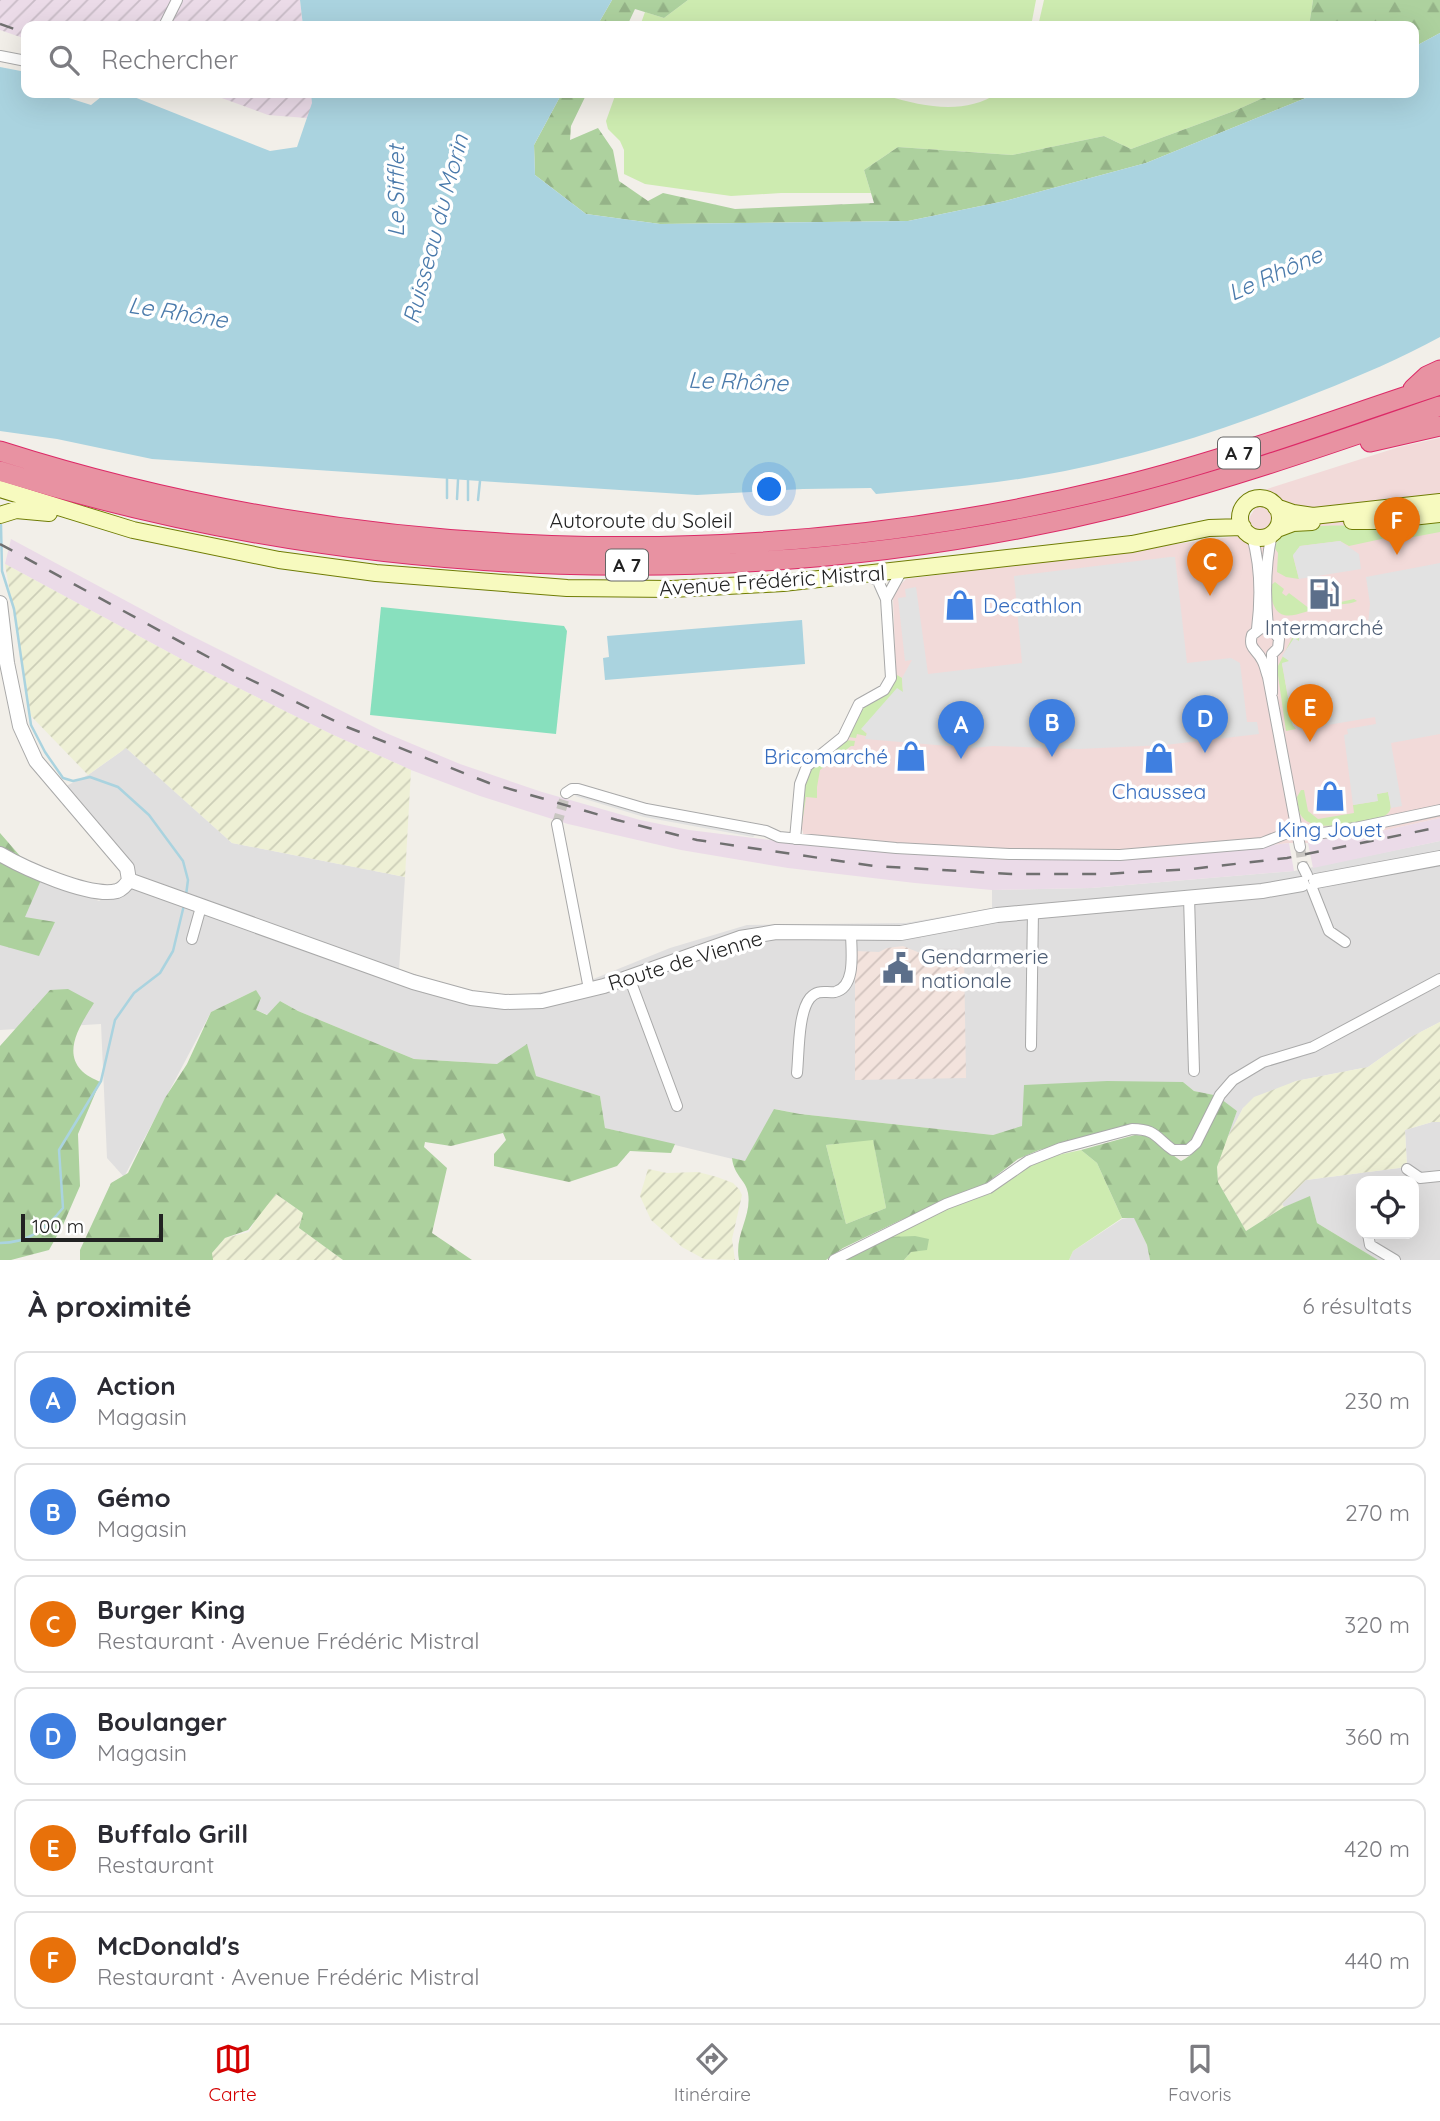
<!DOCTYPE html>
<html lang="fr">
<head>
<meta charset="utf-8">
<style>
  :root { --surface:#fff; --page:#f7f7f7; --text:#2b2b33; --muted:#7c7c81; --line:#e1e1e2; --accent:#d40000 }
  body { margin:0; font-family:Quicksand,sans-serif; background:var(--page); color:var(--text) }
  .controls { position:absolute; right:21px; bottom:21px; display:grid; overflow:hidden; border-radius:14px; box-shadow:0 7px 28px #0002 }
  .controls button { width:63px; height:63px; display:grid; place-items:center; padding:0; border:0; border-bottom:2px solid var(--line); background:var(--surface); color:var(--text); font:35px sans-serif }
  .scale { position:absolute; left:21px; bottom:18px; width:142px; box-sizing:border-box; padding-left:7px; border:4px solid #222; border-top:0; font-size:19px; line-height:24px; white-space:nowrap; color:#222; -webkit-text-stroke:5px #fff; paint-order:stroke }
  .you { position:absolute; left:770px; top:490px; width:24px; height:24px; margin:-18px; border:5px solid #fff; border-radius:50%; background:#1a73e8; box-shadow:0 0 0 10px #1a73e833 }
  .badge { display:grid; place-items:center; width:46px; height:46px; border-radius:50%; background:var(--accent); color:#fff; font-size:23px; font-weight:700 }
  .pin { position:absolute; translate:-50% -58px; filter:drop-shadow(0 2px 4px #0008) }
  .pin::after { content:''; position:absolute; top:37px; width:24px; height:21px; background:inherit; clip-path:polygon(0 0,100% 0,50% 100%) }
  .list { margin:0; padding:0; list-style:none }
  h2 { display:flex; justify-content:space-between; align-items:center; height:91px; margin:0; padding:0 28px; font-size:30px }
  h2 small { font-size:23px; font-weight:400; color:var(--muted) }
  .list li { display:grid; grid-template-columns:46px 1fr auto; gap:21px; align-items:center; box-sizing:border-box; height:98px; margin:0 14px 14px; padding:0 14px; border:2px solid var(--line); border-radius:14px }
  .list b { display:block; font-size:26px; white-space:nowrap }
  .list p { margin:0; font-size:23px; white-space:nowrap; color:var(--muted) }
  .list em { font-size:23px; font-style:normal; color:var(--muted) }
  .icon { flex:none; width:38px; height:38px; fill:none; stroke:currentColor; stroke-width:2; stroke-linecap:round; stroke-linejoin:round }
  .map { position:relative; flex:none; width:1440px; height:1260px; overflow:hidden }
  .search { position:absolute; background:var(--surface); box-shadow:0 7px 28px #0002; left:21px; right:21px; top:21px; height:77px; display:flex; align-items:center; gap:18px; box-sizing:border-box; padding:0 24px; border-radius:14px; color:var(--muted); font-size:26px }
  .sheet { height:763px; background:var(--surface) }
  nav { display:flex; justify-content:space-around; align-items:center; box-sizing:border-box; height:98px; border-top:2px solid var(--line); background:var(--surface); font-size:19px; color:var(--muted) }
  nav a { display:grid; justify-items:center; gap:4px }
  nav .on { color:var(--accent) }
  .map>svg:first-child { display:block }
</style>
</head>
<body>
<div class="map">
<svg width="1440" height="1260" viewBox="0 0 1440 1260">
  <defs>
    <pattern id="industrial-furrows" width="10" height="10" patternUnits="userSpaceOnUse" patternTransform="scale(1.75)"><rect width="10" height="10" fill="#ebdbe8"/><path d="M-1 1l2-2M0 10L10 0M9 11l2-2" fill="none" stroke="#c9bcc7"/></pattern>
    <pattern id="military-furrows" width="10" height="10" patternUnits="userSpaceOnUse" patternTransform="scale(1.75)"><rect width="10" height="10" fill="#f3e3dd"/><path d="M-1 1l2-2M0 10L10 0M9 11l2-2" fill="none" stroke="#d0c2bd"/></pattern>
    <pattern id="farmland-furrows" width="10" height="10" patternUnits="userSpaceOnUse" patternTransform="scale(1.75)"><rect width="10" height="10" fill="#eef0d5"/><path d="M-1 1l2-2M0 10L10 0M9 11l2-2" fill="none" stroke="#ccceb7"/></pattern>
    <pattern id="forest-firs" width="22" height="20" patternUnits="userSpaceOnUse" patternTransform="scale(1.75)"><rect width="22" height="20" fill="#add19e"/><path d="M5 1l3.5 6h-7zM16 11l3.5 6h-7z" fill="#95b388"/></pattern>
  </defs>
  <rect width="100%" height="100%" fill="#f2efe9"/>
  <path fill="#e0dfdf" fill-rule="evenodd" d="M126,748L232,843L405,877L399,970L477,993L523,995L576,986L670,948L747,925L906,923L992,908V890L1091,888L1294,871L1440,841V1022L1409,1038L1368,1067L1296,1081L1243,1108L1224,1146L1237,1111L1214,1095L1194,1091L1183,1082L993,1135L800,1114L775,1109L745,1162L605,1128L600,1096L497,1064L414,1059L298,1011L280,1001L268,1015L256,1010V990L211,1012L124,1177L107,1158L101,1024L0,1030V856L15,868L99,901L133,880L64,787L88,775Z
    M1432,1122H1440V1260H1378L1317,1223L1310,1197L1284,1207L1282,1204L1306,1180L1407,1167L1405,1130ZM1361,1181H1414V1234H1361Z
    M1134,1217L1147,1245L1150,1260H1069L1073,1251L1122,1219Z"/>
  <path fill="#f2dad9" d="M1440,438V818L1382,831L1313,840L1308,843H1289L1173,857L1101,860H1004L803,844V832L800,824L804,780L823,757L850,736L858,717L869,703L884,696L892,687L896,676L893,599L897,588L906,579L1238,536L1267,489L1399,447Z"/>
  <path fill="url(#industrial-furrows)" d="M0,0H300L303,26H26V39L0,30Z
    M208,93H311L313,103L307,118L268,115Z"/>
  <path fill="url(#military-furrows)" d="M903,946L920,953H964L966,1078L855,1080V951L879,952L887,948Z"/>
  <path fill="#ebdbe8" d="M11,539L184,632L386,733L460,764L542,792L640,820L689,830L803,844L1004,860H1101L1173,857L1289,843L1294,871L1091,888L992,890L915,883L788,868L681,850L568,824L480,796L411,770L331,734L196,667L5,564Z
    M1440,818V841L1313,868L1308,843L1313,840L1382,831Z"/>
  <path fill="url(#farmland-furrows)" d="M5,564L196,667L331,734L411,770L405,877L232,843L126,748L88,775L31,716Z
    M1440,1022V1122H1432L1405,1130L1407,1167L1306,1180L1282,1204L1284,1207L1246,1231L1218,1182L1217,1167L1223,1146L1243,1108L1254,1097L1296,1081L1368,1067L1409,1038Z
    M648,1169L667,1173L698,1172L717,1177L733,1183L739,1189L742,1195L732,1239L735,1260L704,1259L682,1247L651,1220L640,1196Z
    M276,1194L303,1213L299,1228L343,1260H212V1253L225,1238L249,1232L258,1215Z"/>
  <path fill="#cdebb0" d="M688,0H1036L1031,26H640L645,12L664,18Z
    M1044,0H1313L1309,26H1038Z
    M616,93H888V96C924,107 965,115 998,93H1274L1234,111L1131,149L1104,136L1012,155L898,147L864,170L871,193H781L731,196L645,184L624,174V150L620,141L608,129L606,121Z
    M1440,521V532L1408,538L1406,534L1392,536V540L1388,541L1386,538L1349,546L1340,541L1300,546L1293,556L1299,579L1286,577L1277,572L1278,553L1274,547C1287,517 1352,528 1380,526C1400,525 1420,522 1440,521Z
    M1275,582L1284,589L1282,593L1286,596L1289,593L1310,609L1354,599L1357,601C1349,605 1336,604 1325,606C1298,612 1273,632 1270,586Z
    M1299,635L1300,642L1289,662L1282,664L1293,725L1296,729L1286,731L1277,668L1292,638Z
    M897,675L902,678L903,693L862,729L867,734L866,736L857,734L856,738L848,737L864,706L888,693Z
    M845,740L855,741L854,746H851L820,770L817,787V798L806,797L802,824L800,822L807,771Z
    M1301,790H1304L1308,811L1318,819L1354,813L1353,805L1377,801V794L1388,792C1390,803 1395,812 1382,817C1361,820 1313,837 1300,814C1298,809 1298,802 1297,797Z
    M873,1139L886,1208L846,1224L826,1145Z
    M1081,1150L1097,1163L1122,1218L1073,1251L1069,1260H904L911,1252L890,1237L956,1205L988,1194L1031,1164L1044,1158Z"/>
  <path fill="url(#forest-firs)" fill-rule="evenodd" d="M612,0H688L664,18L635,9L627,26H597Z
    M1313,0H1440V33L1414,47V26H1309Z
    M562,93H587L571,126L570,140L598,128L613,150L619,181L648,201L663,193L735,209L874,203L864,170L898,147L1012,155L1104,136L1131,149L1234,111L1274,93H1318L1146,163L1005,201L908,221L660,224L586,214L535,175L534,145Z
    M0,833L41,880L25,917L55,922L39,956L0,945Z
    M68,989L94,1003C83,1021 62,1050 81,1070C85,1075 94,1079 100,1082L78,1134L80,1186L63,1225L49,1250L11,1260H0V1046L50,990Z
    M256,990L261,998L256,1010L267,1015L280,1001L298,1011L414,1059L497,1064L527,1044L536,1076L600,1096L605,1128L675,1144L671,1153L630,1151L617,1166L569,1182L494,1166V1154L506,1140L503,1133L451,1146L425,1142L424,1147L447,1168L432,1233L472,1260H343L299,1228L303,1213L276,1194L248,1230L225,1238L212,1253L213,1260H80V1250L111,1183L128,1173L165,1098L187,1064L211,1012Z
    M1107,1081L1183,1082L1194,1091L1214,1095L1189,1146L1178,1147L1153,1128L1075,1141L1039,1150L1018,1159L980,1188L901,1220L843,1248L826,1260H739C734,1235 752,1216 748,1193C746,1180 734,1176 732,1158L745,1161L774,1109L800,1114L993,1135L1022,1126L1024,1085ZM873,1140L886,1208L846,1224L826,1145Z
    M1221,1099L1237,1111L1217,1167L1218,1182L1246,1231L1284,1207L1310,1196L1317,1223L1378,1260H1150L1147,1245L1134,1218H1122L1097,1163L1081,1150L1135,1135L1147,1136L1181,1161C1205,1150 1210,1122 1221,1099Z
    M915,1236L929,1239L927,1250L911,1252L904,1260H844L890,1237Z"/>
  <path fill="#88e0be" d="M381,607L564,626L567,631L556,734L370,715Z"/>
  <path fill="#e2e2e2" d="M1340,541L1359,554L1361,569L1299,579L1293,555L1300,546Z
    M1170,557H1175L1187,663L1231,658L1240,663L1247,722H1257L1259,734L1165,745L1079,749L993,746L972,748L865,739L867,733L861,729L897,688L903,692L902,678L912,660L905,661L898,598L906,597L905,589L916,587L928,674L1022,663L1014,576Z
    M1440,563V734L1391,743L1402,806L1391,808L1388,792L1377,794L1378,801L1353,805L1344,735L1348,734L1347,729L1376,724L1375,717L1298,730L1297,725L1293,726L1282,663L1289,661L1282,656L1294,638L1299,641V635L1368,624L1370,604L1366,577Z
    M579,792L759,832L753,837L644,817L575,796Z
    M960,928V948H920L921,936Z"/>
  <path fill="#aad3df" d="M300,0H612L597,26H303Z
    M1440,33V337C1401,358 1360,376 1319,392C1217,434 1108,468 997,482C957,487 916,490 876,494L871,488L803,489L697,495L480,481L152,459L57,439L0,431V67L26,72V93H53L91,105L106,93H124L270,151L297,147L312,103L311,93H562L534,145L535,175L586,214L660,224L908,221L1005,201L1146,163L1318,93H1414V47Z
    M802,620L805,664L605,680L603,658L609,657L607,636Z"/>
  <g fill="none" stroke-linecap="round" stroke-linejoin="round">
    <path stroke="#aad3df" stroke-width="2.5" d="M447,479V498
      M457,499L458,480
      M468,500V480
      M478,500L480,481
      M1,525L2,571L14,609L31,725L45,752L63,778L73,781L90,777L118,787L149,815L183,861L188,880L186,895
      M0,1243C28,1243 46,1229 63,1208L59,1150L101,1081L115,1020L134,993L160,973L173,951L184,905"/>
    <path stroke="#c8c6c1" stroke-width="10" stroke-dasharray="10 5" stroke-linecap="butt" d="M557,824L566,793
      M1300,847L1303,867"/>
    <defs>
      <path id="minor" d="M164,26L177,0
        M0,56L26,61
        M1252,536C1261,567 1261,597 1257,629
        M886,599L902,570
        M1268,628C1265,597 1265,564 1272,534
        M1272,693V654L1278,648L1279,639L1272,629L1261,628L1252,635C1248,649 1257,649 1262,660C1265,665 1266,672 1268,677L1300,847
        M566,793L572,789H578L646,809L766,831L779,837L896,848L1009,854L1120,855L1262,843L1295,830L1323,833L1355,828L1440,810
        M557,824L589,989
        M795,839L800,784L807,766L843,737L859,704L884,690L891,678L886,599L878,581L866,574
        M1303,867L1307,875
        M1312,888L1329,931L1345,942
        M1189,897L1194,1071
        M192,939L201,907
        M629,977L677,1106
        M1031,1046L1033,911
        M797,1073C799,1053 798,1013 810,998C818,989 825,993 835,992C857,987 851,949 851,933
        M1407,1169L1420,1178L1440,1176
        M1368,1234L1370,1245L1395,1260
        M834,1260L946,1204L989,1188L1028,1161L1061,1148L1132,1129C1156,1129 1156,1138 1173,1150H1188L1196,1143L1220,1095L1233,1080L1263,1062L1313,1047L1440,979"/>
      <path id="tertiary" d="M0,603L7,663L20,726L36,761L127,868L129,880
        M0,854C24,868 90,898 117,891C123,889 126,885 129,880
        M129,880L413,982L471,998L505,1002L542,1001L604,986L740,938L776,932L901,933L997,915L1262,891L1302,884
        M1316,881L1440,858"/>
      <path id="secondary" d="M0,489L133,530L279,560L376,573L567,588L672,589L783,583L1132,544L1209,528L1243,527
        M1240 518a20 20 0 1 1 40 0a20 20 0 1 1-40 0Z
        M1276,507L1293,513L1313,516L1440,502
        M0,515L16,510L49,513
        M1352,521H1375L1440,514
        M1277,529L1293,523L1312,522"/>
      <path id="motorway" d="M1413,389L1427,376L1440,370
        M1370,442L1440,426
        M0,451C355,564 746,577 1109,489C1222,462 1330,421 1440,385
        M0,471C361,583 756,596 1123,506C1231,479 1335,442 1440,406"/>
    </defs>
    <use href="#minor" stroke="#a9a9a9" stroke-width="12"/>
    <use href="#tertiary" stroke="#a9a9a9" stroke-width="16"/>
    <use href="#secondary" stroke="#707d05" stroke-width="18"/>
    <use href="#motorway" stroke="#dc2a67" stroke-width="21"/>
    <use href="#minor" stroke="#fff" stroke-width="10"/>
    <use href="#tertiary" stroke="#fff" stroke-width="14"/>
    <use href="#secondary" stroke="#f7fabf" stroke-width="16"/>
    <use href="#motorway" stroke="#e892a2" stroke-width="19"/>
    <path stroke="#707070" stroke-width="2.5" stroke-dasharray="14 14" stroke-linecap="butt" d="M0,24L26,33
      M0,544L247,678L347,727L489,783L617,820L697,840L874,866L1011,874H1104L1191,869L1287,858L1440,827"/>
  </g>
  <defs>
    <symbol id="fuel-bare" viewBox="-9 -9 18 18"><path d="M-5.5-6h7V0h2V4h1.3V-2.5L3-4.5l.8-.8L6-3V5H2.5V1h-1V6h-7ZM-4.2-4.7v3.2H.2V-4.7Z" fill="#5c6f8a" stroke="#fff" stroke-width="2.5" paint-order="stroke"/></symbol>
    <symbol id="shop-bare" viewBox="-9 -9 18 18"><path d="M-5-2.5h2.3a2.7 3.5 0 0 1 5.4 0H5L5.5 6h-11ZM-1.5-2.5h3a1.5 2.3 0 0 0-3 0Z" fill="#3f7fe0" stroke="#fff" stroke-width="2.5" paint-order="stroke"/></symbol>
    <symbol id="civic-bare" viewBox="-9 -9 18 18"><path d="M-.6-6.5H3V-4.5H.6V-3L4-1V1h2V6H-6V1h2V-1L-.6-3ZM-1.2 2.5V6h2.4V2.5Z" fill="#5c6f8a" stroke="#fff" stroke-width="2.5" paint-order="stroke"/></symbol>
  </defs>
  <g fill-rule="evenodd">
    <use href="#fuel-bare" x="1302" y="572" width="44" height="44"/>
    <use href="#shop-bare" x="938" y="583" width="44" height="44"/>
    <use href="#shop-bare" x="889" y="734" width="44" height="44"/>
    <use href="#shop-bare" x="1137" y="736" width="44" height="44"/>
    <use href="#shop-bare" x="1308" y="774" width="44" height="44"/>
    <use href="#civic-bare" x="876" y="946" width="44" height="44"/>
  </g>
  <g text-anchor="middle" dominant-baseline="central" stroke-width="7" stroke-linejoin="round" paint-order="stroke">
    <g fill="#fff" stroke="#646464" stroke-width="2">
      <rect x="1218" y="437.5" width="42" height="31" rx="5"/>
      <rect x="606" y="549.5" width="42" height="31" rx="5"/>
    </g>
    <g font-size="19" font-weight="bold" fill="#222">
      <text x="1239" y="453">A 7</text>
      <text x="627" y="565">A 7</text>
    </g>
    <g font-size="21" fill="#222" stroke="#fff">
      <text x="641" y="520">Autoroute du Soleil</text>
      <text transform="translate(772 580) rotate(-4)">Avenue Frédéric Mistral</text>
      <text transform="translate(685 960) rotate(-17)">Route de Vienne</text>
    </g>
    <g font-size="21" fill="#366cbe" stroke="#fff">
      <text x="983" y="605" text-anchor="start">Decathlon</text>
      <text x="888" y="756" text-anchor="end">Bricomarché</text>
      <text x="1159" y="791">Chaussea</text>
      <text x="1330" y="829">King Jouet</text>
    </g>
    <g font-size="21" fill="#4e5e75" stroke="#fff">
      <text x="1324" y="627">Intermarché</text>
      <text x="921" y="956" text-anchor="start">Gendarmerie<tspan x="921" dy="24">nationale</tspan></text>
    </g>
    <g font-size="23" font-style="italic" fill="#4a7aab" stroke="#fff">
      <text transform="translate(395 191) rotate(-90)">Le Sifflet</text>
      <text transform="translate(435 229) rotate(-75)">Ruisseau du Morin</text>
      <text transform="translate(1275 273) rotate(-24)">Le Rhône</text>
      <text transform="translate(178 312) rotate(9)">Le Rhône</text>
      <text transform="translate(738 381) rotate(2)">Le Rhône</text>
    </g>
  </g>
</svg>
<div class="controls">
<button><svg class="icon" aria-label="locate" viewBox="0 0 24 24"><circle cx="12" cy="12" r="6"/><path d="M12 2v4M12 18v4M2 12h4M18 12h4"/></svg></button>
</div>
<div class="scale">100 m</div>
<div class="you"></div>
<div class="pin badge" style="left:961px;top:759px;background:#3f7fe0">A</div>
<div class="pin badge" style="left:1052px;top:757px;background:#3f7fe0">B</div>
<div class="pin badge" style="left:1210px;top:596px;background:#e8710a">C</div>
<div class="pin badge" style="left:1205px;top:753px;background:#3f7fe0">D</div>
<div class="pin badge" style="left:1310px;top:742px;background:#e8710a">E</div>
<div class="pin badge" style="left:1397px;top:555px;background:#e8710a">F</div>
<div class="search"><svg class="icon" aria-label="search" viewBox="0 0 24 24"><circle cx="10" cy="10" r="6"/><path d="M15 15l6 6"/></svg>Rechercher</div>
</div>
<section class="sheet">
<h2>À proximité<small>6 résultats</small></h2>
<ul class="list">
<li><span class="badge" style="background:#3f7fe0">A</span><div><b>Action</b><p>Magasin</p></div><em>230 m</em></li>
<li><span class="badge" style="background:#3f7fe0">B</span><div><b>Gémo</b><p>Magasin</p></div><em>270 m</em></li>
<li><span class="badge" style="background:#e8710a">C</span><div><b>Burger King</b><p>Restaurant · Avenue Frédéric Mistral</p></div><em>320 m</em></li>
<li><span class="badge" style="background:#3f7fe0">D</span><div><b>Boulanger</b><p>Magasin</p></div><em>360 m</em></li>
<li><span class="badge" style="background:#e8710a">E</span><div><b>Buffalo Grill</b><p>Restaurant</p></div><em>420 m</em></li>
<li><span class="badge" style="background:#e8710a">F</span><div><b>McDonald's</b><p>Restaurant · Avenue Frédéric Mistral</p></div><em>440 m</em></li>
</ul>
</section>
<nav>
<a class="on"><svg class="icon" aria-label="map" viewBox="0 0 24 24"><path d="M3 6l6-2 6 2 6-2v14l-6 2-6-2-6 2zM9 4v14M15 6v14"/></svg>Carte</a>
<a><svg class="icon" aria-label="directions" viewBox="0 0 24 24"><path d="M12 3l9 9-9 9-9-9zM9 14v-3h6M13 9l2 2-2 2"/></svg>Itinéraire</a>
<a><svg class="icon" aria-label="saved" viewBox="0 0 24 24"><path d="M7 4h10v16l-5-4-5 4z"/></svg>Favoris</a>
</nav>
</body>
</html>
